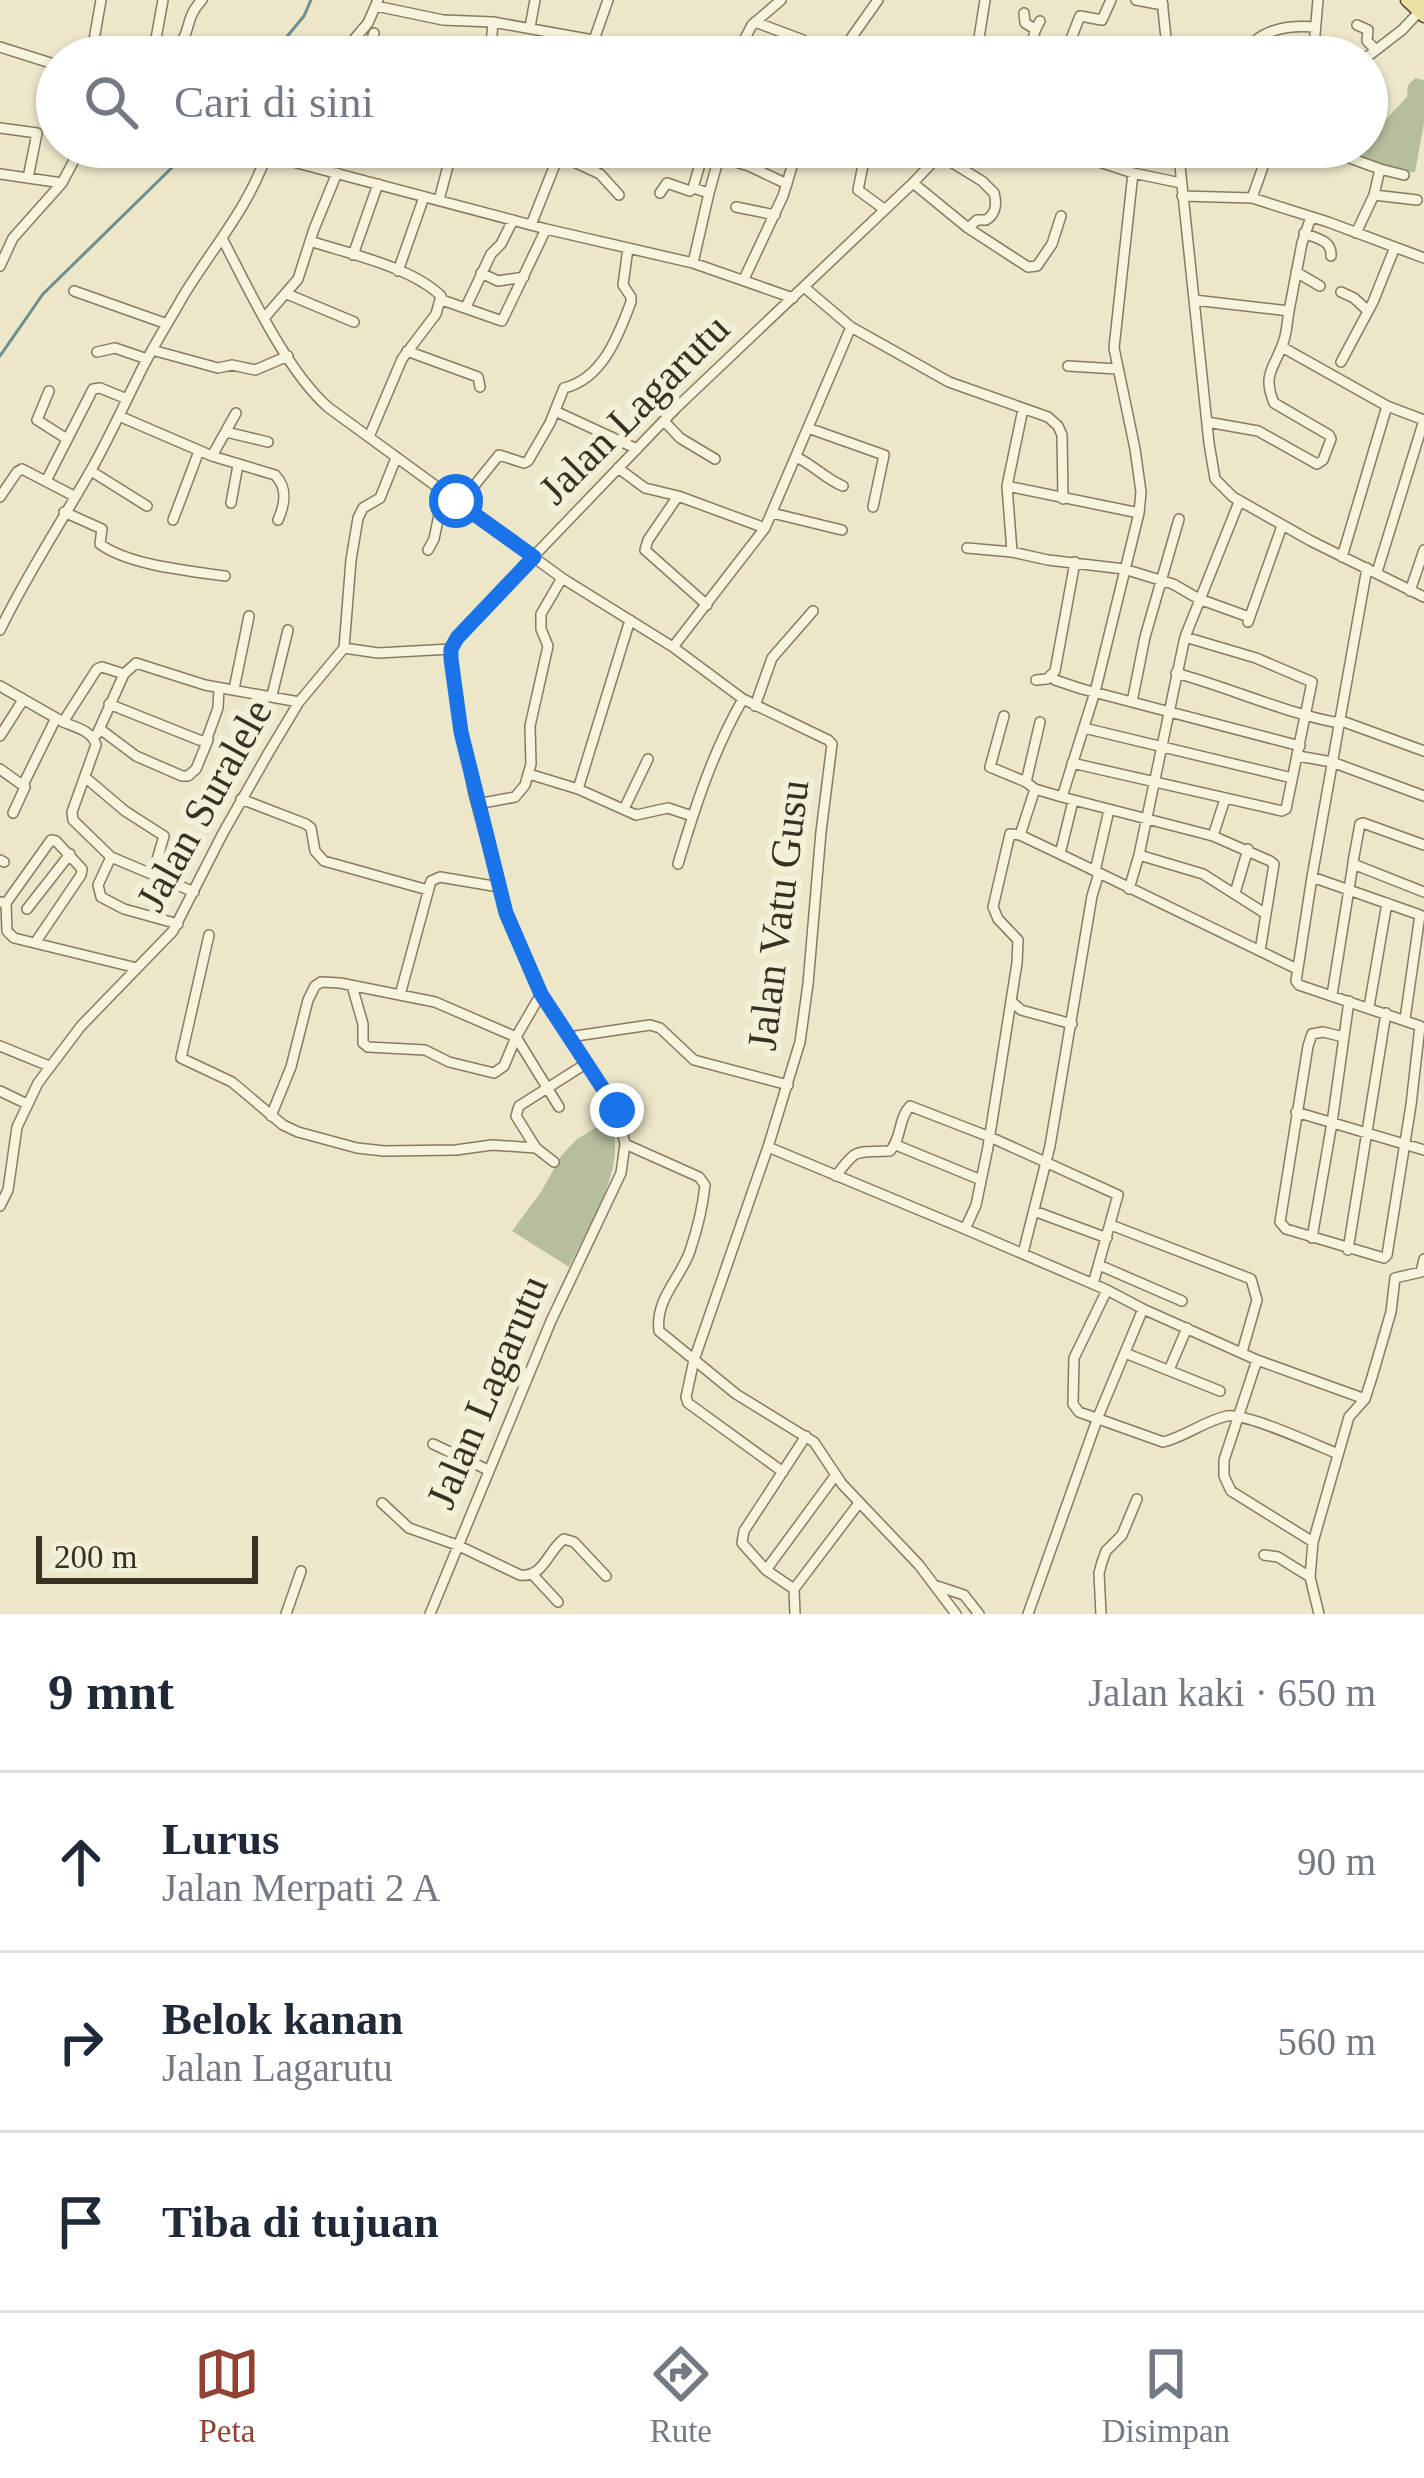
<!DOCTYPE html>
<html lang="id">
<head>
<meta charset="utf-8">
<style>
  :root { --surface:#fff; --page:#f2f2f3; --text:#1f2937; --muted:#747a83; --line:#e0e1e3; --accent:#914233 }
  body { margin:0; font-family:Georgia,serif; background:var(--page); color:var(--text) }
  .scale { position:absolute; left:36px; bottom:30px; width:222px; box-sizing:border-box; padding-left:12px; border:6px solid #383021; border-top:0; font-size:33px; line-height:42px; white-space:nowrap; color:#383021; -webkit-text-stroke:9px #f3f0d8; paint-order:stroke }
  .stop { position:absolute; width:36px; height:36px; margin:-27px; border:9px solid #1a73e8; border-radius:50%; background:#fff }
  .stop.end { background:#1a73e8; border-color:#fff; box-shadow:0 3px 12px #0008 }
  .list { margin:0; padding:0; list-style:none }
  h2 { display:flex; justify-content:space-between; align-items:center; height:156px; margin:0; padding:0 48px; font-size:51px }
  h2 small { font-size:39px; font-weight:400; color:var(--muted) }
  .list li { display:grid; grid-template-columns:78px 1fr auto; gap:36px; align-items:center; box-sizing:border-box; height:180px; padding:0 48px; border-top:3px solid var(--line) }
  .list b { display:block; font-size:45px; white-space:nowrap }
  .list p { margin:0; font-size:39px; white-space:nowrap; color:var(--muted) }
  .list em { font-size:39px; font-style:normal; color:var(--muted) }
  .icon { flex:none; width:66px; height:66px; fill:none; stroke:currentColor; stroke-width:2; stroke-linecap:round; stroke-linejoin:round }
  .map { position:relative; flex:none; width:1424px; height:1614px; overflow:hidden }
  .search { position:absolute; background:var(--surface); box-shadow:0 3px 9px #0004; left:36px; right:36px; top:36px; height:132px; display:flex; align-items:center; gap:30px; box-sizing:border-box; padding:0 42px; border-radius:66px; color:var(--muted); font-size:45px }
  .sheet { height:696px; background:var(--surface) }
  nav { display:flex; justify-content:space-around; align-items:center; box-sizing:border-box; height:168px; border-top:3px solid var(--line); background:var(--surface); font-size:33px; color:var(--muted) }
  nav a { display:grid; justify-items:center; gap:6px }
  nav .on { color:var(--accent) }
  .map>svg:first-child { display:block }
</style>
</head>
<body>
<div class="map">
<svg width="1424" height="1614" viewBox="0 0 1424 1614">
  <rect width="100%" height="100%" fill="#ece7c9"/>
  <path fill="#b5bf9b" d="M1415,78L1424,80V123L1415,172L1386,174L1358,157L1364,147H1367L1368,138L1407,97L1408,85Z
    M609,1120C631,1163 588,1226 569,1267L512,1231L541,1192L561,1156L577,1139Z"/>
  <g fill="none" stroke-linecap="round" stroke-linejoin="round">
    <path stroke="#708e8c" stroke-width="3" d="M270,57L304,16L311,0
      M0,356L43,294L193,147"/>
    <defs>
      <path id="minor" d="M1136,0L1163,5
        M1162,0L1168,57
        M376,6L443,20L493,22
        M1024,13L1025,23L1035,29
        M1040,21C1028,42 1032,47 1050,57
        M755,22L803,40
        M1357,25L1368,30L1367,41L1375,49
        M530,27L535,0
        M0,47L57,65
        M153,55L163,0
        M792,56L793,57
        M1050,56L1065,54L1080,16L1102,20L1111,0
        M91,57L101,0
        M151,57C160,54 173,51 179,45C191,32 185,17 202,0
        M339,57L368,23L378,0
        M366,57L374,33
        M490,57L493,22L593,40L637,57
        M588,57L608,0
        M735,57L752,25L781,0
        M872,57L851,47L849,41L878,0
        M976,57L985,0
        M1242,57C1258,29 1286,25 1315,27
        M1313,57L1318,0
        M1367,57L1402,30L1419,12
        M0,128L37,133L28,178
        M247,147L267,155L546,229L693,263L793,298
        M845,147L865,155L858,190L884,209
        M1054,147L1133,173L1181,183
        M1178,147L1209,443L1215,479L1233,497L1311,541L1424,597
        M1337,147L1347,157L1380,169L1374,195
        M559,155L600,174L619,195
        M941,156L982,181L994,193C997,203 996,214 986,220H977L968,228
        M749,166L782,147
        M1380,169L1404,175
        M1133,173L1114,348L1135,449L1141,492L1139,513L1095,692L1062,797L1213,836L1270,861L1274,864L1260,951
        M0,174L62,183
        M913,183L968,228L1028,267L1037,266L1052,244L1061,216
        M660,193L667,183L690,191L693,188
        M709,193L719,157L749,166L787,184
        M1182,196L1252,198L1328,222L1424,258
        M1252,198L1270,147
        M439,200L453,147
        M736,207L775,215
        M531,225L562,147
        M1304,233C1317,239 1332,240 1331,256
        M1356,233L1374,195L1417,200
        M223,240C249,290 287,372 329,408L562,578L673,647L743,699L828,740L832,744L821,832L808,984L800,1042L768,1147L694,1360L686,1397L688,1403L783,1472
        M310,241C350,254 411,267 441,296L436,314L402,359L369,437
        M353,255L378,184
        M693,263L709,193L693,188L705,147
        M0,266L13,238L62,183L81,147
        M398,271L424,197
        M1296,272L1320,286
        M481,273L498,281L524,277
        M744,279L783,196L798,147
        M74,291L167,324
        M1341,292L1354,298L1368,311
        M287,294L354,322
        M442,300L502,321L546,229
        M1194,300L1289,311C1287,322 1287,333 1283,343C1274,369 1262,374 1274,403L1329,435L1331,439L1323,460L1317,464L1258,431L1207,422
        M466,307L491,254L501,244L513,220
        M1289,311L1302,243L1311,217
        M265,317L298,279L314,229L337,173
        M851,327L949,382L1048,417L1058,426L1062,435L1063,499
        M1282,347L1387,406
        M152,350L218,368L232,365L255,370L288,356
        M407,351L478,377L480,387
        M97,352L115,348L147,359
        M1341,362L1373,302L1395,247
        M1068,366L1117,369
        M49,391L37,420L67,439
        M555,411L637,449
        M119,416L212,456L236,413
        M664,421L680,438L715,459
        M808,428L884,455L873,507
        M226,432L268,442
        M212,456L275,475C288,488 285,504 278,520
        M796,457C814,465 825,479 843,486
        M618,468L645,488L678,496L765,528
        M91,471L147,506
        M46,481L93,389L100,388L127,399
        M1007,486L1139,513
        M678,496L648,540L645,550L707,605
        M0,497L17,472L22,469L74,496
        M456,501L470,491L499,455L524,463L528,461L550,423L564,388C602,379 618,337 631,302V297L623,285L628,248
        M231,503L238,465
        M64,512L102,529L100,544C128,565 189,571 225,576
        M772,513L842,530
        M173,520L199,451
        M967,548L1012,552L1048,560L1124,569L1173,584L1199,599L1249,617
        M428,550L434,539L444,491
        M1012,552L1007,486L1023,409
        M1342,557L1387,406L1424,420
        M1377,572L1424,420
        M1410,591L1424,550
        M630,620L578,789L636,815L668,808L692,816
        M1248,622L1282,526
        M0,630C27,574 61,523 91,470C108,440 122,409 137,379C150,351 167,325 182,298C212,248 252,204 269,147
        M673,647L765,528L851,327L804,287
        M344,648L351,560L358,518L363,508L380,498L396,458
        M344,648L378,653L451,649
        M1176,673C1231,688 1284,713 1339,723
        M1051,675L1055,680L1082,689L1300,746
        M1036,680L1047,679L1055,671L1075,562
        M0,686L63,722L97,669L102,667L124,674L136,663L205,685L299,702
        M234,689L249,616
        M272,695L288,630
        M1132,702L1145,637L1179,519
        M109,704L199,740L206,741L218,708L219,688
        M755,706L772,658L813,611
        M1004,716L990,767L1026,782
        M1339,720L1424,751
        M63,722C75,727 93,731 96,745L72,812L73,820L111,857L194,892
        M1040,722L1026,782L1035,789L1062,797
        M1084,728L1292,778
        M100,729L136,756L182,776H188L196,769L208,740
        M97,734L124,674
        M0,736L23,700
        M1298,756L1332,762L1424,796
        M1072,763L1282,811L1286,809L1312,682L1256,658L1185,637
        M0,769L25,787L13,813
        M529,774L578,789
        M86,778L125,811L164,836L153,873
        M24,783L56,718
        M241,799L306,824L311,828L315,851L324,861L428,890
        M1073,801L1060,854L1297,969
        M477,804L515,797L525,785L531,764L530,726L548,646L541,629V614L562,578
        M624,809L648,759
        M1020,835L1035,789
        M1213,836L1225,799
        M1424,845L1363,823L1360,824L1353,862V864L1424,892
        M1060,854L1020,835L1010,834L993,907L998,919L1018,940L1017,963L988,1147L976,1205L965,1229L1107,1290L1143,1309L1257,1360L1365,1399
        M1139,855L1203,874L1266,914
        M111,857L98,885L101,897L124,909L178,924
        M0,860L4,862
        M678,864C695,807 713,751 743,699
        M1095,871L1109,810
        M1312,877L1420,915L1405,1019
        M1129,889L1139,855L1185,637L1239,502
        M1235,893L1248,849
        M0,902L6,903L7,931L14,938L137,968
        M6,903L51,840L56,841L82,869L81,875L35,943
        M27,909L70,854
        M209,935L181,1058L232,1082L283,1125L298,1132L357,1148L384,1151L456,1150L492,1145L536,1148
        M352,986L363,1024V1043L368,1047L425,1050L449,1062L494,1073L504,1066L516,1037L541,994
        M400,995L431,881L440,877L499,887
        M1332,995L1353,864
        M1012,1002L1021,1010L1072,1024
        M1369,1007L1387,903
        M569,1037L650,1025L660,1028L694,1060L788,1085
        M1344,1037L1323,1032L1312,1034L1308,1046L1280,1222L1286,1229L1384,1258L1387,1255L1411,1105L1420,1026L1299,985L1296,981L1312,877L1367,568
        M0,1046L49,1066
        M0,1091L27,1104
        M1296,1112L1424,1150
        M271,1116L291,1067L308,1000L315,986L321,982L340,983L435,1002L516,1037L559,1107
        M625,1144L699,1177L705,1185C703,1205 696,1233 690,1251C680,1279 655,1299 659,1331L736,1394L814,1442L842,1484L919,1565L956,1614
        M896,1145L981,1180
        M768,1147L965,1229
        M554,1162L536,1148L516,1116L519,1106L587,1063
        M836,1176C858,1146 856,1153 890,1151C902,1138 898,1119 910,1106L990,1137L1118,1195L1093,1284
        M0,1206L8,1190L17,1127L38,1083L81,1026L173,931L223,833L269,752L299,702L344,648
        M1034,1211L1107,1238
        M1111,1225L1251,1279L1257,1300L1242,1352
        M1312,1238L1332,1123L1349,1001
        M1348,1250L1386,1013
        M1023,1253L1050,1146L1092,896L1099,873
        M1099,1265L1182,1301
        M1107,1290L1074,1358L1073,1404L1079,1412L1163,1442C1185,1437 1204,1421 1227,1416C1247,1413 1316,1445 1338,1454
        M1125,1353L1220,1391
        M1257,1360L1224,1460V1476L1231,1491L1313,1542L1310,1577L1319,1614
        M1169,1370L1187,1328
        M806,1436L744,1531L742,1543L766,1570L794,1589L859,1503
        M433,1444L488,1470
        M382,1503L409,1528L457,1545L520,1575C544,1578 548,1550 564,1539L574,1542L606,1576
        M1313,1542L1349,1417L1365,1399L1372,1377L1391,1312L1395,1278L1421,1272L1424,1259
        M1264,1555L1278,1557L1310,1577
        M766,1570L835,1476
        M533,1575L558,1602
        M934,1585L964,1595L979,1614
        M794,1589L795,1614
        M286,1614L301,1571
        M430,1614L551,1321L621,1173L625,1144L617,1110L541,994L506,913L474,794L457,709L451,659V649L462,631L676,408L913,183L947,147
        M1028,1614L1098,1417L1143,1309
        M1101,1614L1099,1573L1102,1562L1106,1551L1122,1535L1137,1499"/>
      <path id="major" d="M1407,0L1424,16
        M1419,0L1424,5"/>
    </defs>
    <use href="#minor" stroke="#877b5f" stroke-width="12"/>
    <use href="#major" stroke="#554832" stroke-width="15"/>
    <use href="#minor" stroke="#f7f3dc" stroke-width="9"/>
    <use href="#major" stroke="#ebe1a4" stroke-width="12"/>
  </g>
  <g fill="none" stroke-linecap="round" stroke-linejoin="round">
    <path stroke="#1a73e8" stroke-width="15" d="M456,501L534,557L457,638L451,649V659L461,732L506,913L541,994L617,1110"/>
  </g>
  <g text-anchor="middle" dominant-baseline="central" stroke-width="12" stroke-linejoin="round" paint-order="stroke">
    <g font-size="42" fill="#383021" stroke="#f3f0d8">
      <text transform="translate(634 409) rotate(-45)">Jalan Lagarutu</text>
      <text transform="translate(204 805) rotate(-61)">Jalan Suralele</text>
      <text transform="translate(778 915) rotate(-83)">Jalan Vatu Gusu</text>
      <text transform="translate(487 1392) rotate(-67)">Jalan Lagarutu</text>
    </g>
  </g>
</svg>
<div class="scale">200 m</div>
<div class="stop" style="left:456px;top:501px"></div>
<div class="stop end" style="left:617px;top:1110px"></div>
<div class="search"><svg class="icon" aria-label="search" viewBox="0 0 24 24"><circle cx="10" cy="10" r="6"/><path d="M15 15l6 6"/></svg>Cari di sini</div>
</div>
<section class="sheet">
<h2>9 mnt<small>Jalan kaki · 650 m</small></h2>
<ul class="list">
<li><svg class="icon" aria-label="ahead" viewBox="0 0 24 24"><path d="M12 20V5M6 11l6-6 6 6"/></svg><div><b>Lurus</b><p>Jalan Merpati 2 A</p></div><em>90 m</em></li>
<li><svg class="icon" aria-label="right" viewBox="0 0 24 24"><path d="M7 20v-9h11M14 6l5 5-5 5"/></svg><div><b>Belok kanan</b><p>Jalan Lagarutu</p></div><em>560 m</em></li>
<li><svg class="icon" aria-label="arrive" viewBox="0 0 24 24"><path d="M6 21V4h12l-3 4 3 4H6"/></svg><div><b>Tiba di tujuan</b></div></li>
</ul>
</section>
<nav>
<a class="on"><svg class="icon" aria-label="map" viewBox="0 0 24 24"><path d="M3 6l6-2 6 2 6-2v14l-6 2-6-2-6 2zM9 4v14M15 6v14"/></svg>Peta</a>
<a><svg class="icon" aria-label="directions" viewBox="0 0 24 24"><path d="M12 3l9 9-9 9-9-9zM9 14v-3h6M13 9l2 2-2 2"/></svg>Rute</a>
<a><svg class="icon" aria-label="saved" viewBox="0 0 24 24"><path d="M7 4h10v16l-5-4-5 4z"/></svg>Disimpan</a>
</nav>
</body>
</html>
